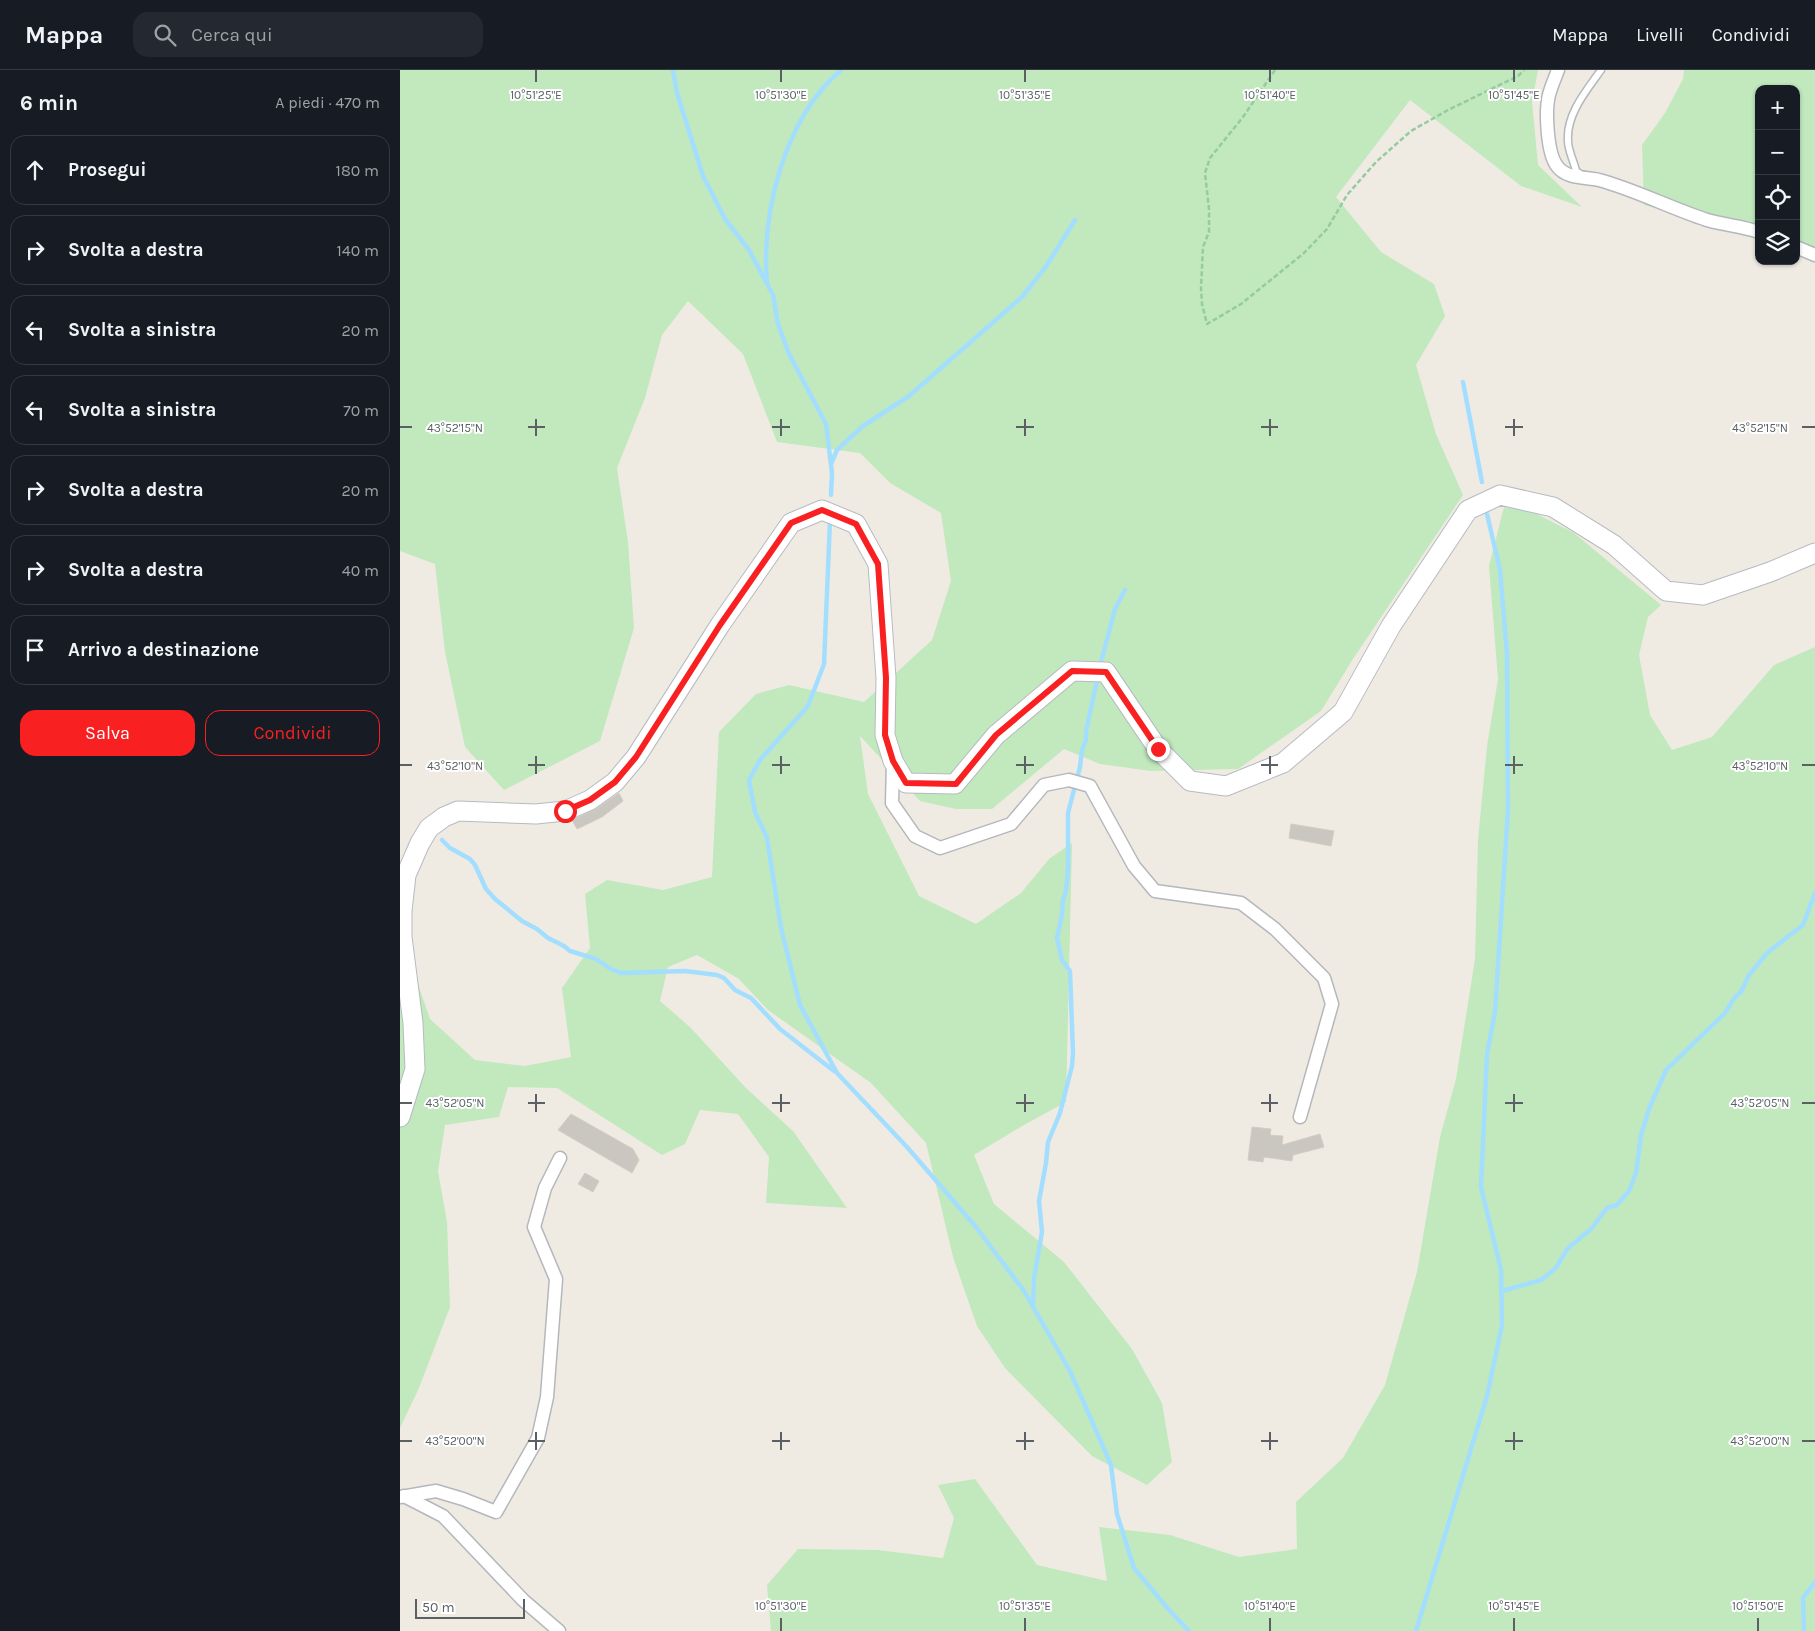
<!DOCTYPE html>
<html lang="it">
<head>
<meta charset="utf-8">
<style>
  :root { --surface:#171b24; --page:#242831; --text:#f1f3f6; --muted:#9ea1a6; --line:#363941; --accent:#f82021 }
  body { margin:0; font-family:Karla,sans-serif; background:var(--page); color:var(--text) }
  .controls { position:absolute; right:15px; top:15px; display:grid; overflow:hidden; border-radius:10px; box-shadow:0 1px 4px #0004 }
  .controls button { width:45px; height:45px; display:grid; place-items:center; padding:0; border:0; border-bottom:1px solid var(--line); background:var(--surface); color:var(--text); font:25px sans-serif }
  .scale { position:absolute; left:15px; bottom:12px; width:110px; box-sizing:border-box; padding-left:5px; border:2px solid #5b6065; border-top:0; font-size:14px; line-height:18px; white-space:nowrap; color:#5b6065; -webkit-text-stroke:4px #fff; paint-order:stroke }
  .stop { position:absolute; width:15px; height:15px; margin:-11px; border:4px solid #f82021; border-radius:50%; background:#fff }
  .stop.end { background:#f82021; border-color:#fff; box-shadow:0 1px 5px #0008 }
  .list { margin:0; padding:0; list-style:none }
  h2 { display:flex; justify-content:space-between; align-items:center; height:65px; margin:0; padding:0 20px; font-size:21px }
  h2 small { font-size:16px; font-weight:400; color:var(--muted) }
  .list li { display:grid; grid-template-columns:32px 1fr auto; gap:15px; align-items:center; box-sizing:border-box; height:70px; margin:0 10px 10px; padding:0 10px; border:1px solid var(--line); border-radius:15px }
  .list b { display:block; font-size:19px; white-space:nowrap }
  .list em { font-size:16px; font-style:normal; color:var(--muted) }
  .actions { display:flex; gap:10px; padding:15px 20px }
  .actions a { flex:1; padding:11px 0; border:1px solid var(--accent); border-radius:15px; text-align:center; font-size:18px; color:var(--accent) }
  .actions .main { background:var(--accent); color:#fff }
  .icon { flex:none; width:28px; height:28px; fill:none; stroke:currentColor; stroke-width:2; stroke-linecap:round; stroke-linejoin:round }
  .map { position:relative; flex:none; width:1415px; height:1561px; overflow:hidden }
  header { display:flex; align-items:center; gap:30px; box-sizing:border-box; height:70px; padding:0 25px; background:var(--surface); border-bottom:1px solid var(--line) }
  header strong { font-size:24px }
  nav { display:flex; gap:28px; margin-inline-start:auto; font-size:18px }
  .search { width:350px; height:45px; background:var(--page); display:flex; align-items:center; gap:12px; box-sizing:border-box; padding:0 18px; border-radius:15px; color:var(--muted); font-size:19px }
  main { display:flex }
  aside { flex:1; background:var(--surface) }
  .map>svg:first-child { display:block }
</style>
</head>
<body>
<header>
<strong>Mappa</strong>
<div class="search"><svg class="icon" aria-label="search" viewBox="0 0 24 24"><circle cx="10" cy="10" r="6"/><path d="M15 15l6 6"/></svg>Cerca qui</div>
<nav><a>Mappa</a><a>Livelli</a><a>Condividi</a></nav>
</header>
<main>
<aside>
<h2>6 min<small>A piedi · 470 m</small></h2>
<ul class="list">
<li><svg class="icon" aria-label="ahead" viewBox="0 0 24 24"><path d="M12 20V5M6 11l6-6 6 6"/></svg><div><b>Prosegui</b></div><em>180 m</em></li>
<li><svg class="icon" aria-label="right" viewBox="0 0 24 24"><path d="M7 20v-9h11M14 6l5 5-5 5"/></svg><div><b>Svolta a destra</b></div><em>140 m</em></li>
<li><svg class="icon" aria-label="left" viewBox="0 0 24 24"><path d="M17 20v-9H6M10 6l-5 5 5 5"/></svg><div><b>Svolta a sinistra</b></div><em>20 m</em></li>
<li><svg class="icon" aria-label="left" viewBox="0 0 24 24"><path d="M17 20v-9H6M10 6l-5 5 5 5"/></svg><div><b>Svolta a sinistra</b></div><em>70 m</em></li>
<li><svg class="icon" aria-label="right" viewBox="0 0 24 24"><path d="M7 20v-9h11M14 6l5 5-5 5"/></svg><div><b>Svolta a destra</b></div><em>20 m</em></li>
<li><svg class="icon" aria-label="right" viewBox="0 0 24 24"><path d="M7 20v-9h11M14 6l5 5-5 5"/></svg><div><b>Svolta a destra</b></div><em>40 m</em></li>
<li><svg class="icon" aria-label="arrive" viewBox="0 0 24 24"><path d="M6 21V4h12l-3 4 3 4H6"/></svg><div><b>Arrivo a destinazione</b></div></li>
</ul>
<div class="actions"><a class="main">Salva</a><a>Condividi</a></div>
</aside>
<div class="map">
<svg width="1415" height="1561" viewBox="0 0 1415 1561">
  <rect width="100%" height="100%" fill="#efebe3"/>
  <path fill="#c1e9bd" d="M0,0H1138L1132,32L1138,95L1182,137L1121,116L1010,30L936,127L981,182L1034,214L1045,246L1016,295L1036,364L1063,425L953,589L921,641L838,699L751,701L700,694L664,679L592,739H556L520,731L460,666L468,724L519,826L576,854L621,823L649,789L672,773L666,1032L624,1055L574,1085L594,1134L664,1192L732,1279L762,1333L772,1392L747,1415L692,1386L605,1298L577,1256L553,1187L526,1073L471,1013L368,940L339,909L297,885L268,897L260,931L290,957L346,1018L393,1061L447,1138L366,1133L369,1087L338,1044L300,1040L285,1074L262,1085L157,1018L108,1017L99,1047L45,1055L38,1101L47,1152L50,1237L19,1318L0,1358V870L4,873L30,949L75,990L125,996L171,987L162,918L190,878L185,824L207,810L263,820L312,807L319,662L356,624L389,615L464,632L532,570L551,511L541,443L490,413L460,383L377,372L343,284L288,231L262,265L245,328L217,398L228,472L234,558L200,671L104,720L65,677L45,582L35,494L0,481Z
    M1284,0H1415V188L1396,182V19H1359V169L1320,155L1244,135L1242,75L1265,43L1283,9Z
    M1104,437L1129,440L1174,463L1261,535L1248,547L1239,585L1250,645L1272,680L1312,667L1374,595L1415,577V1561H371L367,1515L398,1479L478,1480L543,1488L554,1448L538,1415L575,1409L637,1495L707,1511L699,1457L770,1465L839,1487L897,1479L896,1432L943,1388L985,1315L1017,1202L1040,1067L1056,1009L1075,889L1078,770L1087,676L1098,609L1089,496Z"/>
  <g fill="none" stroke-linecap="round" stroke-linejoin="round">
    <path stroke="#a3deff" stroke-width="4.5" d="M273,0L277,23L303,106L325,149L349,180L373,225L378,254L389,284L426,354L432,403L431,425
      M367,213C361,141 385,48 441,0
      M1063,312L1082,412
      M431,394L437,380L463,356L509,326L622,227L647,195L675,150
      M430,451L424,594L408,636L360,690L349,710L355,742L367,768L381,858L400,935L437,1003L507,1077L576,1157L624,1221L670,1301L711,1395L717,1444L734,1498L769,1540L789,1561
      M700,596L715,539L725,520
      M42,770L50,778L70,789L75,795L86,819L95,829L122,851L137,859L148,868L164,876L170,881L196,889L211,899L221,903L285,901L317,905L324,908L335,920L351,928L380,959L434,1001
      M1102,1221L1141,1210L1155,1199L1168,1178L1191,1159L1207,1138L1217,1135L1229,1121L1236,1103L1241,1065L1249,1039L1266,1000L1325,943L1335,927L1341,922L1349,905L1367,883L1403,855L1415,823
      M633,1237L634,1208L642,1162L639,1131L646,1093L648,1072L660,1043L672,996L673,983L670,901L662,890L657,868L662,845L663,830L666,821L668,799V743L680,697L682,680L686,670V661L698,606
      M1016,1561L1087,1326L1102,1255L1101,1200L1081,1117L1087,984L1095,942L1108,740L1107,584L1100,500L1087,444
      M1404,1561L1403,1528L1415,1512"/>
  </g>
  <path fill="#cac6c0" stroke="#d4cdc1" d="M219,723L223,731L202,747L177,759L172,750L196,739Z
    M891,754L934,761L931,776L889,768Z
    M171,1044L233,1079L239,1090L232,1103L158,1060Z
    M852,1057L871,1059L870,1065L883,1066L882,1075L920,1064L924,1077L893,1085L892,1091L864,1087L863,1092L848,1090Z
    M185,1103L199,1111L193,1122L178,1114Z"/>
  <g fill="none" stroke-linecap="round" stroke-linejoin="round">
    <defs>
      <path id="lane" d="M1182,105L1176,101C1174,91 1168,81 1168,71C1166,44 1187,20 1201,0"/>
      <path id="street" d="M1158,0C1155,8 1151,17 1149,25C1145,41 1147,83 1157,96C1166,109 1186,107 1199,110C1236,120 1270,138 1307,150C1324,155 1342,156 1359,162
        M1396,177L1415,185
        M493,693L492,733L515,766L540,778L611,754L644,715L669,710L690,716L734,796L755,821L841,833L875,859L924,908L932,934L900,1047
        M4,1426L43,1446L123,1530L159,1561
        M0,1427L36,1421L63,1429L96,1442L138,1368L147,1327L156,1209L134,1157L145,1118L160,1088"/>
      <path id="secondary" d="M0,1047L15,999L13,953L2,867V841L6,805L20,773L29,758L44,747L58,741L136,744L165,741L190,730L215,712L236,687L320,555L391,453L422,440L456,454L478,494L486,608L485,665L493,691L506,713L555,714L596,665L672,601L706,602L758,679L790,711L826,716L883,693L943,642L991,556L1068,440L1100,425L1153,437L1214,475L1266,521L1303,525L1370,502L1415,483"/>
    </defs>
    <use href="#lane" stroke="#b4b7bb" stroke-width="9"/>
    <use href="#street" stroke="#b4b7bb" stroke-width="15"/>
    <use href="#secondary" stroke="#b6bbc1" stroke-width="21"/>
    <path stroke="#95cba0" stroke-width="2.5" stroke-dasharray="5 2.5" stroke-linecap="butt" d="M875,0L843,47L810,88L805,103L809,139V162L803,177L801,218L802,234L807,254L841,234L904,183L927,159L947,125L976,92L1011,61L1048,40L1118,6L1124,0"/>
    <use href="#lane" stroke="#fff" stroke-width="6"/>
    <use href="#street" stroke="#fff" stroke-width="12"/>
    <use href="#secondary" stroke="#fff" stroke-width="19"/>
  </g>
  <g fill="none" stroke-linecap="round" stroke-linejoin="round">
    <path stroke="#f82021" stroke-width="6" d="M165,741L190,730L215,712L236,687L320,555L391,453L422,440L456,454L478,494L486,608L485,665L493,691L506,713L556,714L596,665L672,601L706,602L758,679"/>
  </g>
  <path fill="none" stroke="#5b6065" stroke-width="2" d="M136,0V12M381,0V12M625,0V12M870,0V12M1114,0V12M136,349V366M381,349V366M625,349V366M870,349V366M1114,349V366M0,357H12M128,357H145M372,357H390M616,357H634M861,357H878M1105,357H1123M1402,357H1415M136,686V704M381,686V704M625,686V704M870,686V704M1114,686V704M0,695H12M128,695H145M372,695H390M616,695H634M861,695H878M1105,695H1123M1402,695H1415M136,1024V1042M381,1024V1042M625,1024V1042M870,1024V1042M1114,1024V1042M0,1033H12M128,1033H145M372,1033H390M616,1033H634M861,1033H878M1105,1033H1123M1402,1033H1415M136,1362V1380M381,1362V1380M625,1362V1380M870,1362V1380M1114,1362V1380M0,1371H12M128,1371H145M372,1371H390M616,1371H634M861,1371H878M1105,1371H1123M1402,1371H1415M381,1548V1561M625,1548V1561M870,1548V1561M1114,1548V1561M1358,1548V1561"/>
  <g font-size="12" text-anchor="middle" fill="#5b6065" stroke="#fff" stroke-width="4" stroke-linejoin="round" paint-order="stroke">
    <text x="136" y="29">10°51'25"E</text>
    <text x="381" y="29">10°51'30"E</text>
    <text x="625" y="29">10°51'35"E</text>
    <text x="870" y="29">10°51'40"E</text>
    <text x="1114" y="29">10°51'45"E</text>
    <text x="55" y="362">43°52'15"N</text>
    <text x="1360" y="362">43°52'15"N</text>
    <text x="55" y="700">43°52'10"N</text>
    <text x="1360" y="700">43°52'10"N</text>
    <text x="55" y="1037">43°52'05"N</text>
    <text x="1360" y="1037">43°52'05"N</text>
    <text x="55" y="1375">43°52'00"N</text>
    <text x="1360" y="1375">43°52'00"N</text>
    <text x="381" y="1540">10°51'30"E</text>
    <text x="625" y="1540">10°51'35"E</text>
    <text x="870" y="1540">10°51'40"E</text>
    <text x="1114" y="1540">10°51'45"E</text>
    <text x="1358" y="1540">10°51'50"E</text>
  </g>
</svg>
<div class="controls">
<button>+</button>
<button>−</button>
<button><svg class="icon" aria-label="locate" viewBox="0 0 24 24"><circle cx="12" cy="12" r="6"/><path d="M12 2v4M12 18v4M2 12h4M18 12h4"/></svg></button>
<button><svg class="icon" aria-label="layers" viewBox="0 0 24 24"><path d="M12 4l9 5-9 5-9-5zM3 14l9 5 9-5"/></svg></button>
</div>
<div class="scale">50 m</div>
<div class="stop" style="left:165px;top:741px"></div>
<div class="stop end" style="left:758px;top:679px"></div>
</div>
</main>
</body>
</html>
